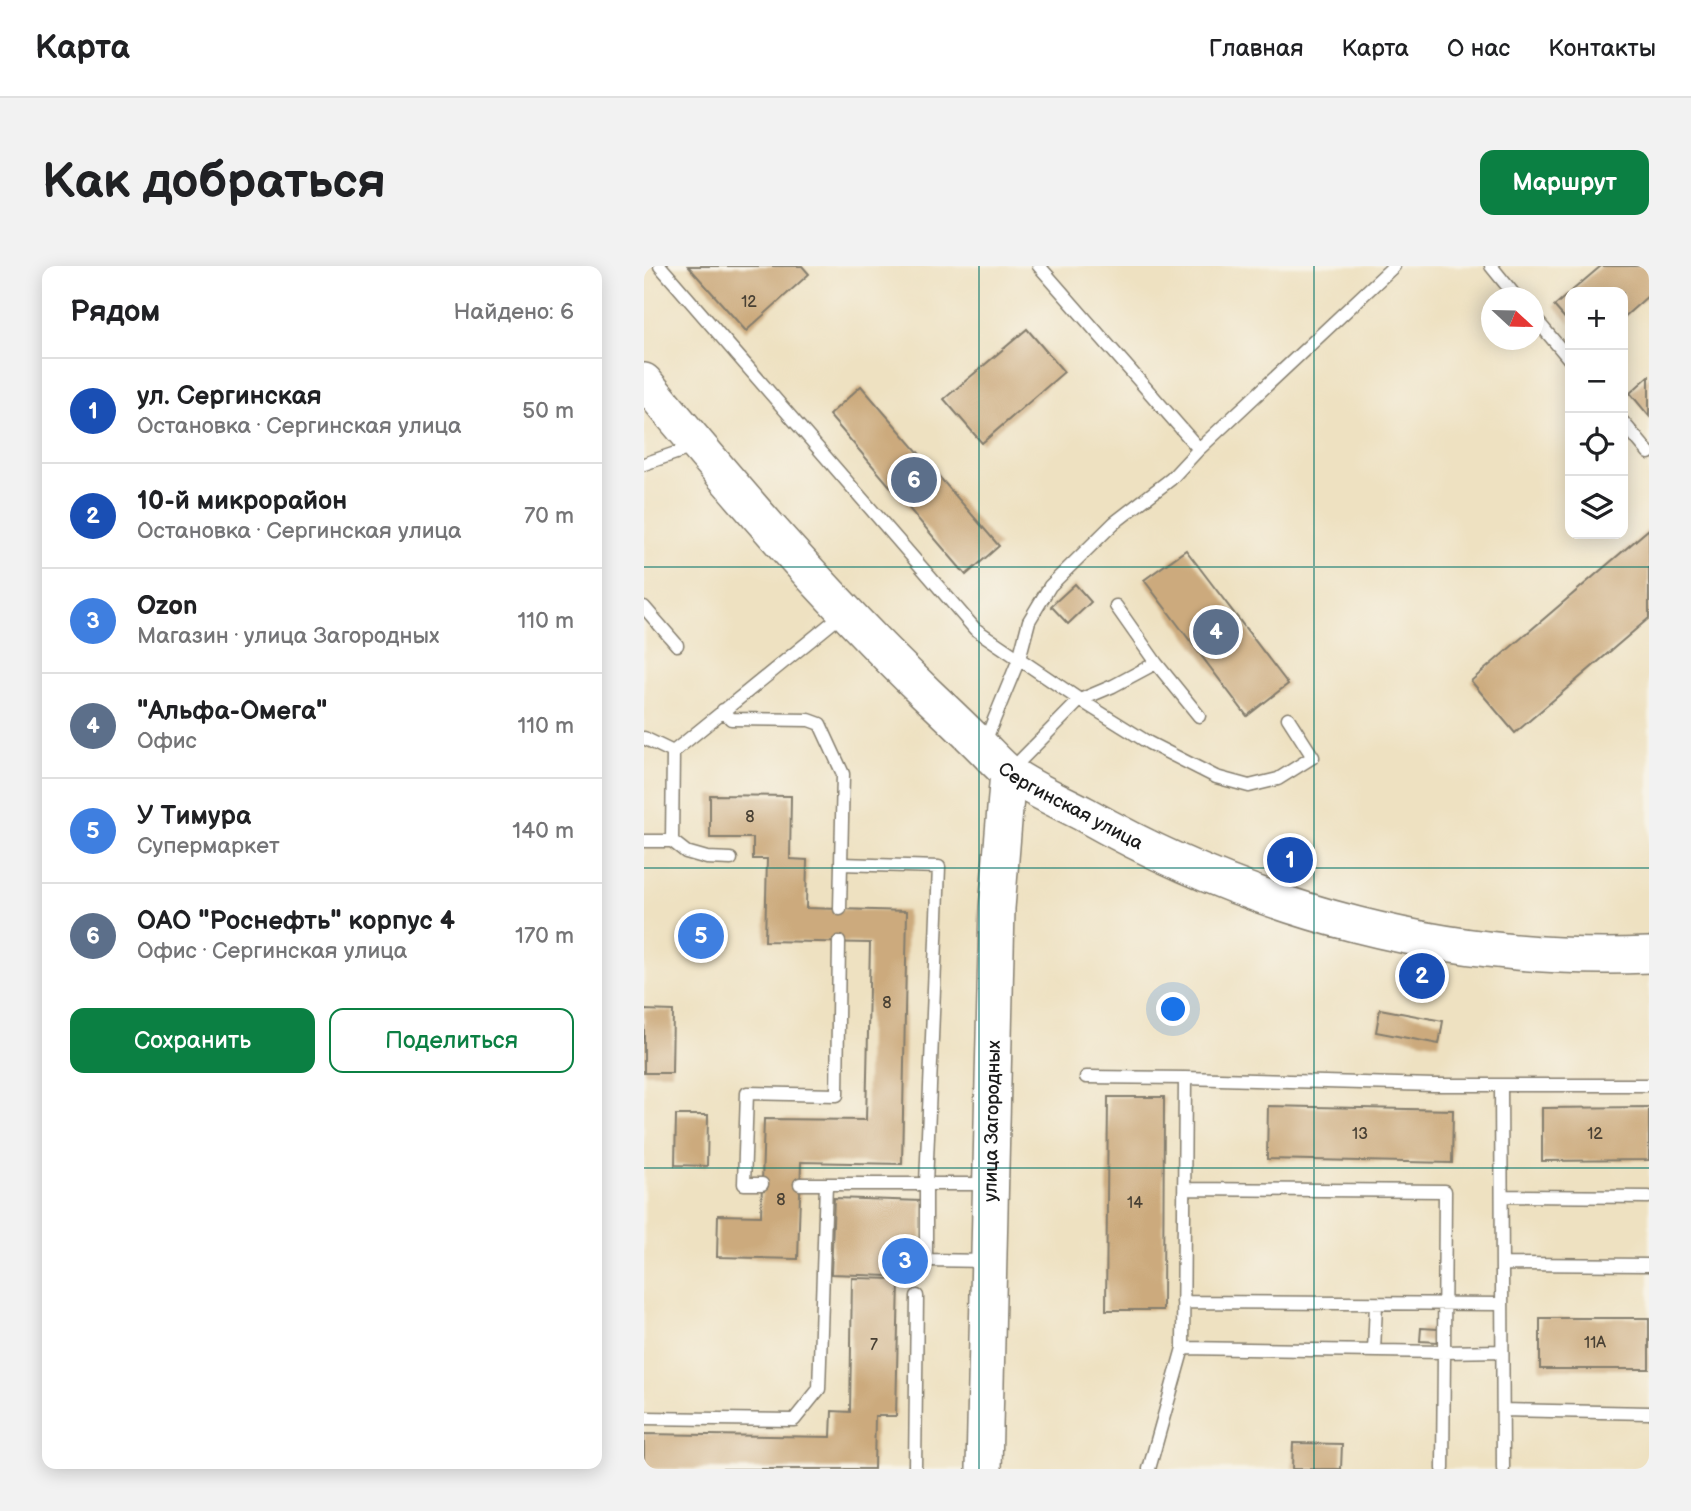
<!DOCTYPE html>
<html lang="ru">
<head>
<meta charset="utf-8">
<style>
  :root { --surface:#fff; --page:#f2f2f2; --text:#202124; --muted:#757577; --line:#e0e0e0; --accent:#0b8043 }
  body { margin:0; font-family:"Balsamiq Sans",sans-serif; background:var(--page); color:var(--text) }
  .controls { position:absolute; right:21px; top:21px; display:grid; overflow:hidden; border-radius:14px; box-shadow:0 4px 18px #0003 }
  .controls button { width:63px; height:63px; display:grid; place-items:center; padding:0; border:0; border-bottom:2px solid var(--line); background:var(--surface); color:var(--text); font:35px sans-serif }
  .compass { position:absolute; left:837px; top:21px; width:63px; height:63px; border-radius:50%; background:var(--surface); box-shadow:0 4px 18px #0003; rotate:112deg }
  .you { position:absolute; left:530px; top:744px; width:24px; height:24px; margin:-18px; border:5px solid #fff; border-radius:50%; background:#1a73e8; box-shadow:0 0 0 10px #1a73e833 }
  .badge { display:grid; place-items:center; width:46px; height:46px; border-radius:50%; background:var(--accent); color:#fff; font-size:23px; font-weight:700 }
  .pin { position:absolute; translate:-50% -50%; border:4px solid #fff; box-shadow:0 2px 7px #0006 }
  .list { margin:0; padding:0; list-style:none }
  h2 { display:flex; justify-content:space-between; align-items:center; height:91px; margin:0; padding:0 28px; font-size:30px }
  h2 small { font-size:23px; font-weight:400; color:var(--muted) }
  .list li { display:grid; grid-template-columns:46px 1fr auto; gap:21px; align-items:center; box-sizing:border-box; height:105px; padding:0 28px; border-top:2px solid var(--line) }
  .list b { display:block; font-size:26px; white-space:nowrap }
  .list p { margin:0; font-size:23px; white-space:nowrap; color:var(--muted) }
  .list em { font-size:23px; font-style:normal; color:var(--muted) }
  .actions { display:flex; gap:14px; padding:21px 28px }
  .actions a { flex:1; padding:16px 0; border:2px solid var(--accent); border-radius:14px; text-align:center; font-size:24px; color:var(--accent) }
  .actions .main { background:var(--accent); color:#fff }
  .icon { flex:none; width:38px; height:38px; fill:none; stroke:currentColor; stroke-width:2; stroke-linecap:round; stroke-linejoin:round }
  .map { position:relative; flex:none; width:1005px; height:1203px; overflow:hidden; border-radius:14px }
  header { display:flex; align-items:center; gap:42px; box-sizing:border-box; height:98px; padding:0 35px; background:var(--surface); border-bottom:2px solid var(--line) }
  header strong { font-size:33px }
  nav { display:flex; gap:38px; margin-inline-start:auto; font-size:24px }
  .intro { display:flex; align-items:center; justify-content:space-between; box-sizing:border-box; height:168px; padding:0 42px }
  h1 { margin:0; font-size:49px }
  .button { padding:18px 32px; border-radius:14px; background:var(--accent); color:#fff; font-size:24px; font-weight:700 }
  main { display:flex; gap:42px; padding:0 42px }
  aside { flex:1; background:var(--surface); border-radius:14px; box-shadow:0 4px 18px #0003 }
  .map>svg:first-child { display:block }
</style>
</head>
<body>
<header>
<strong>Карта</strong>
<nav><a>Главная</a><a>Карта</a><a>О нас</a><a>Контакты</a></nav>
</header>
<div class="intro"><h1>Как добраться</h1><a class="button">Маршрут</a></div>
<main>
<aside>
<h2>Рядом<small>Найдено: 6</small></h2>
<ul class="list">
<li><span class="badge" style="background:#1a4fb4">1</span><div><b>ул. Сергинская</b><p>Остановка · Сергинская улица</p></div><em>50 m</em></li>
<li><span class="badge" style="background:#1a4fb4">2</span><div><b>10-й микрорайон</b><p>Остановка · Сергинская улица</p></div><em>70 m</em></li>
<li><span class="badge" style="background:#3f7fe0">3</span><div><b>Ozon</b><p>Магазин · улица Загородных</p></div><em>110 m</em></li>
<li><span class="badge" style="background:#5c6f8a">4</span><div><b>&quot;Альфа-Омега&quot;</b><p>Офис</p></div><em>110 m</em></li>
<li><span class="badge" style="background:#3f7fe0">5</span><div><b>У Тимура</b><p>Супермаркет</p></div><em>140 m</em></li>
<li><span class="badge" style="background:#5c6f8a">6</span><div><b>ОАО &quot;Роснефть&quot; корпус 4</b><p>Офис · Сергинская улица</p></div><em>170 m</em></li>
</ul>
<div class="actions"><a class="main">Сохранить</a><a>Поделиться</a></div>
</aside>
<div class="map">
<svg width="1005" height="1203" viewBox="0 0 1005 1203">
  <rect width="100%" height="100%" fill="#f7f3e8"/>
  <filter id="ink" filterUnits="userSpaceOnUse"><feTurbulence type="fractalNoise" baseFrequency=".0143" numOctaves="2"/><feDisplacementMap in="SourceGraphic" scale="14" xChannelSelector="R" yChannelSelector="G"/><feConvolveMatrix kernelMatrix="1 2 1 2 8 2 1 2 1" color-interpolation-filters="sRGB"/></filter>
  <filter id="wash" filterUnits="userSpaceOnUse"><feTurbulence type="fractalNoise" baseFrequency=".00686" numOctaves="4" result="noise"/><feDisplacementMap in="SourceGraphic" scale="28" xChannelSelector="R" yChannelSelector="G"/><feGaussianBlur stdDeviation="1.57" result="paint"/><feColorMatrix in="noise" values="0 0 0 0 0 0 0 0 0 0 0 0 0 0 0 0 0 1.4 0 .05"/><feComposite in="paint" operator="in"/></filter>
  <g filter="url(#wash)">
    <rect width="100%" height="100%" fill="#eee1c1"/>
    <g id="blocks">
      <path fill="#ccaa7d" d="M44,0H158L165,8L102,65Z
        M957,0H1005V29L979,52V26H926V58L910,40Z
        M383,63L420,106L338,177L300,133Z
        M1005,110V150L986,127Z
        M217,120L355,280L322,309L185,149Z
        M1005,263V352L871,467L827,415Z
        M542,284L644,418L603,450L500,314Z
        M431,318L447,336L424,358L407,340Z
        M66,529L147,530L146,593L163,594L162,642L263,645L258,898L157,896L154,993L73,991L74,949L117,950L120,853L222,854L226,677L121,675L123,593H109V572H66Z
        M44,661L68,662V675L43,674Z
        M736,743L799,755L795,778L732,766Z
        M0,744L29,745L28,807H0Z
        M464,831H520L519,1044H462Z
        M624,840L809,844L808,897L623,893Z
        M1005,841V894L898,895V842Z
        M32,849H64L63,900L31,899Z
        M190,932L278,935L276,1011L187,1008Z
        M208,1012L255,1013L252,1150H231L230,1203H0V1168L187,1171L188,1145L206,1146Z
        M896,1052H1005V1103H896Z
        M777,1062L794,1063V1076L776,1075Z
        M649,1177L698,1178L697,1203H648Z"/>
    </g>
  </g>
  <g filter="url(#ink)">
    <use href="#blocks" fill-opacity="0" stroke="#857e6e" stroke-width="2"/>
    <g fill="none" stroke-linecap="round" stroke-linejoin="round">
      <defs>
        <path id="lane" d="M16,0L331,363L436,434L469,420L512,397L472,340
          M395,0L555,183
          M847,0L873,32
          M890,51L926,94
          M979,156L1005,187
          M0,198L52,180
          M0,341L33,379
          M512,397L555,450
          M79,444L87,453L165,454L176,458L199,508L196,643
          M0,472L29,486
          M340,478L375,393L385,355L406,320L470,257L527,213L555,183L750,0
          M365,506L436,434L505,477L572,511L605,520L634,513L669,491L644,452
          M0,575H28L42,586L63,592L87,593
          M28,575L29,486L200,347
          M197,598L295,601L282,918V994L343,995
          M442,811L541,812
          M857,820L859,1203
          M118,918H100L103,827L193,829L195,676
          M156,918H182
          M859,930L1005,931
          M858,998L1005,999
          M539,1036L858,1038
          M539,1082L800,1086L801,925L541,923
          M730,1085L732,1038
          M859,1144L1005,1147
          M0,1152L150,1154L175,1123L182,918H346
          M271,1203L273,1030
          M505,1203L539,1082L541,812L790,819H1005
          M799,1203L800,1086L858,1085"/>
        <g id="secondary">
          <path id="s1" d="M0,115C90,223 180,329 282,427C301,445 320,463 339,482C347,490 356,500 365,507C388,523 415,535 440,548C613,646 806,698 1005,689"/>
          <path id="s2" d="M340,1203L353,642L364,506"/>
        </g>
      </defs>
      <use href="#lane" stroke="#857e6e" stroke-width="15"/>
      <use href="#secondary" stroke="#857e6e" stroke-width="38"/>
      <use href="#lane" stroke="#fff" stroke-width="12"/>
      <use href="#secondary" stroke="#fff" stroke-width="35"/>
    </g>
  </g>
  <path fill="none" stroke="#0f766e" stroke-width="2" stroke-opacity="0.55" d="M335,0V1203M670,0V1203M0,301H1005M0,602H1005M0,902H1005"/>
  <g text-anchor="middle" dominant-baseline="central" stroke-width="5" stroke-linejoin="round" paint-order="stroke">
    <g font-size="16" fill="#484034">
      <text x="105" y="36">12</text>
      <text x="106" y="551">8</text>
      <text x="243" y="737">8</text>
      <text x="716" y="868">13</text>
      <text x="951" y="868">12</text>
      <text x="137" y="934">8</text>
      <text x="491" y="937">14</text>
      <text x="951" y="1077">11А</text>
      <text x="230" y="1079">7</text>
    </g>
    <g font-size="19" fill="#1c1c1c" stroke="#f7f3e8">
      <text stroke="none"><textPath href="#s1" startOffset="606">Сергинская улица</textPath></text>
      <text stroke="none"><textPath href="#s2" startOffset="348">улица Загородных</textPath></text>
    </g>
  </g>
</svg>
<div class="controls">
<button>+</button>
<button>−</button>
<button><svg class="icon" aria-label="locate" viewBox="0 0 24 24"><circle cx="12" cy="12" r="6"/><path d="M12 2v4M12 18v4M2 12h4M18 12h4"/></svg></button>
<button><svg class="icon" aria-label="layers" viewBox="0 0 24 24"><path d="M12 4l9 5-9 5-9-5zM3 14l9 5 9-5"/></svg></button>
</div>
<svg class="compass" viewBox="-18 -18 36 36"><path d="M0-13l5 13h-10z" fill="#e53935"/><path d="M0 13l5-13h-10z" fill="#757577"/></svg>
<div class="you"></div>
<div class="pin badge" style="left:646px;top:594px;background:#1a4fb4">1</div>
<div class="pin badge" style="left:778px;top:710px;background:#1a4fb4">2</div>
<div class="pin badge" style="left:261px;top:995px;background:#3f7fe0">3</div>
<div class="pin badge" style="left:572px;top:366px;background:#5c6f8a">4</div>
<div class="pin badge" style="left:57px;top:670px;background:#3f7fe0">5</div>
<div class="pin badge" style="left:270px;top:214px;background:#5c6f8a">6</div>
</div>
</main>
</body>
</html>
